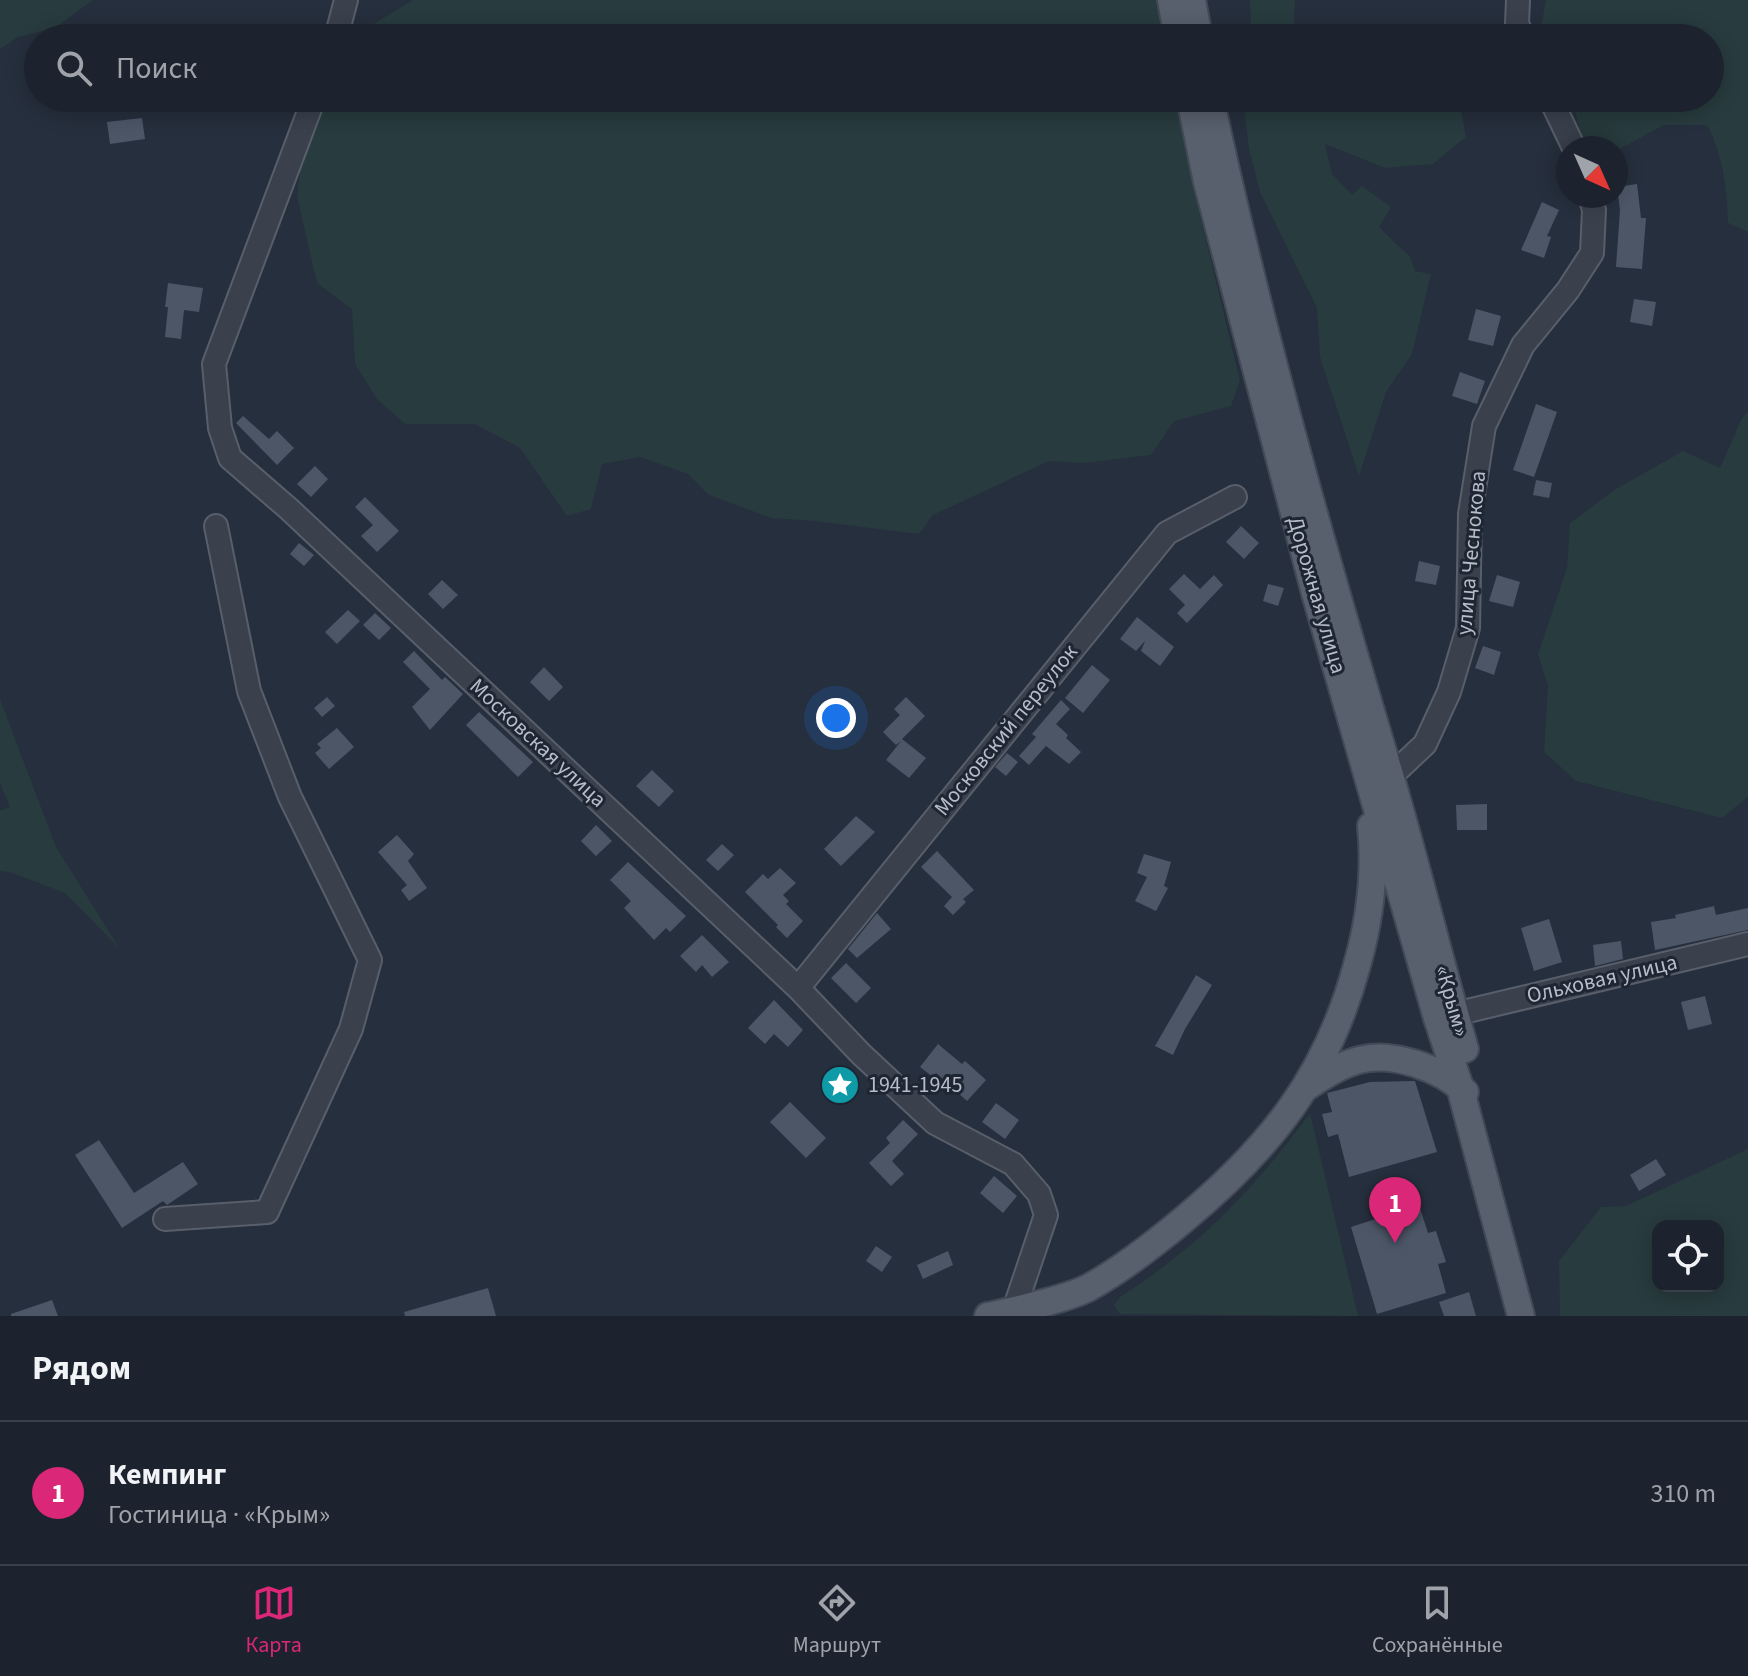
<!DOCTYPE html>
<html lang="ru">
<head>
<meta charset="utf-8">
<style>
  :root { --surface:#1c232e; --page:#292f3a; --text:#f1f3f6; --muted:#a0a4aa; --line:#3a404a; --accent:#db2777 }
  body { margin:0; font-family:"Source Sans 3",sans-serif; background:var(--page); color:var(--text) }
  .controls { position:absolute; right:24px; bottom:24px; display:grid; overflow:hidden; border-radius:16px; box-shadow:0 4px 20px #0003 }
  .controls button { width:72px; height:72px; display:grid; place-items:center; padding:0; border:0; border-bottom:2px solid var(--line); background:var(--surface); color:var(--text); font:40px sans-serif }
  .compass { position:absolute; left:1556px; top:136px; width:72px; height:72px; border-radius:50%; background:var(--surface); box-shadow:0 4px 20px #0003; rotate:135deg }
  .you { position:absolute; left:836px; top:718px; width:28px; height:28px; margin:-20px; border:6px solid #fff; border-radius:50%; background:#1a73e8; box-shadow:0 0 0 12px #1a73e833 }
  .badge { display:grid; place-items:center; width:52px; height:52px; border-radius:50%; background:var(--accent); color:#fff; font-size:26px; font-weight:700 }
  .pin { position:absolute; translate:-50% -66px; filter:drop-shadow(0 2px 4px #0008) }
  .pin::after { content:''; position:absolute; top:42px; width:28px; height:24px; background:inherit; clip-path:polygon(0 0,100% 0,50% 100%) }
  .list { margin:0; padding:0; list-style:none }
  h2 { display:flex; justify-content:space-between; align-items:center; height:104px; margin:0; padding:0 32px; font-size:34px }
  h2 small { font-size:26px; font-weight:400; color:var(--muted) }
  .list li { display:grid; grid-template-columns:52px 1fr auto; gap:24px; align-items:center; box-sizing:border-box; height:144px; padding:0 32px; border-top:2px solid var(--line) }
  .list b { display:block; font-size:30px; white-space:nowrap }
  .list p { margin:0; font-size:26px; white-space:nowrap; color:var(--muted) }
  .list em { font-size:26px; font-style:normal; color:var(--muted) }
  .icon { flex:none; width:44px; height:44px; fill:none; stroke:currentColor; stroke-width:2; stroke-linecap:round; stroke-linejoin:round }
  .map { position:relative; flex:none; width:1748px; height:1316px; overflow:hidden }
  .search { position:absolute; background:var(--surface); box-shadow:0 4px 20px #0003; left:24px; right:24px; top:24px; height:88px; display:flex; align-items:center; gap:20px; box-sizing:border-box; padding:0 28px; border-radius:44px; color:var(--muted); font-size:30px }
  .sheet { height:248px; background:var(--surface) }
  nav { display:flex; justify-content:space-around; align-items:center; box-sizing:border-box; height:112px; border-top:2px solid var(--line); background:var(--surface); font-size:22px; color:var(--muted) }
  nav a { display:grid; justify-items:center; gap:4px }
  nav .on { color:var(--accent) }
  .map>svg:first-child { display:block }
</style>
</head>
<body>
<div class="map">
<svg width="1748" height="1316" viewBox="0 0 1748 1316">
  <rect width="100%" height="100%" fill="#262f3d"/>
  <path fill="#283b3e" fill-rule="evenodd" d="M0,0H93L55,28L18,37L0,49Z
    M413,0H1162L1168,38H359L362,31Z
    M1250,0H1295L1293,38H1242L1251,29Z
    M1546,0H1748V232L1728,223C1727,187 1723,156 1707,125H1664L1616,151V148H1589L1582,139L1572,98H1710V38H1543L1540,32Z
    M330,98H1179L1195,194L1240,381L1231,406L1174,421L1151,455L1082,463L1049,461L933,515L919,534L814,521L771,518L709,495L688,474L640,457L602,464L591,509L567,516L520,448L475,424H405L377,399L355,364L352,309L317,283L297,196L303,145Z
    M1243,98H1393L1412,111L1461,110L1466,137L1433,164L1385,168L1325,144L1332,174L1352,195L1362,186L1391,207L1379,227L1410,257L1415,271L1431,274L1412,354L1386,392L1359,476L1320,357L1317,308L1260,192L1249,149Z
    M1748,411V797L1722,818L1576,781L1544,752L1548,686L1538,654L1567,568L1570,523L1616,489L1683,451L1720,468L1741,420Z
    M0,699L56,847L120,949L65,893L10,872L0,871V811L10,807L0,783Z
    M1310,1113L1358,1316L1120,1314L1114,1305L1120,1297C1201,1245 1253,1190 1310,1113Z
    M1748,1149V1316H1560L1559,1261L1601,1207L1626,1206ZM1658,1226H1718V1286H1658Z"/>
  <path fill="#4c5666" d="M142,118L145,139L110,144L107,122Z
    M1637,184L1641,218H1646L1642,269L1616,267L1620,210L1617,187Z
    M1542,202L1559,210L1547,236L1551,237L1544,258L1521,250Z
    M168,283L203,288L199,312L184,310L181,339L165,337L168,307H165Z
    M1634,299L1656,302L1652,326L1630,322Z
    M1476,309L1501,316L1493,346L1468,340Z
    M1460,372L1485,381L1477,404L1452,396Z
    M1536,404L1557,412L1534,477L1513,470Z
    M243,416L269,439L277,431L294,448L277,465L236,423Z
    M315,466L328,479L311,497L297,484Z
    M1536,480L1552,483L1549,498L1533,495Z
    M365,497L399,531L377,552L361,536L373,525L355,507Z
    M1241,526L1259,543L1244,559L1226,542Z
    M299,543L314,555L304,566L290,554Z
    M1419,561L1440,566L1436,585L1415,581Z
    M1184,574L1200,589L1214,575L1223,585L1187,623L1177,613L1185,605L1169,589Z
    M1497,575L1520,582L1513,607L1489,601Z
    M442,580L458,595L443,609L428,594Z
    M1268,584L1284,588L1278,606L1263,601Z
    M348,610L360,621L337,644L325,632Z
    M375,613L391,628L379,640L363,625Z
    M1137,617L1174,647L1160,666L1141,651L1145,641L1136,651L1120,639Z
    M1483,646L1501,652L1494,675L1475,668Z
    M414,651L442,680L445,677L463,694L430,730L412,707L430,689L403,662Z
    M1092,665L1110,680L1083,713L1065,698Z
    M544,667L563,687L549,701L530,682Z
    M327,697L335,706L322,717L314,708Z
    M906,697L925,716L902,739L926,758L909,778L886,760L901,741L896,745L883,732L900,715L894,709Z
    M1061,700L1070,709L1056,724L1068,735L1066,738L1081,752L1069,764L1046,746L1029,765L1019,756L1036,737L1032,734Z
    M479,712L533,762L518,777L466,725Z
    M337,728L354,747L329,769L315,753L321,748L317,744Z
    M1007,753L1018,762L1006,776L995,767Z
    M652,770L674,791L659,807L636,786Z
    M1487,804V830H1457L1456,805Z
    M856,816L875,832L841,866L824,849Z
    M596,825L612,841L596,856L581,841Z
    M397,835L414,854L408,861L427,888L409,901L401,890L407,885L378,852Z
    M722,844L734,855L718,871L706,860Z
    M937,851L974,890L963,899L966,902L953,915L944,906L952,897L921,867Z
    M1144,854L1171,862L1164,886L1168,888L1156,911L1135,901L1147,877L1137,873Z
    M628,862L686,916L670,932L666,928L654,940L624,908L631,901L610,880Z
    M780,868L796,883L783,895L789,901L786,904L803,921L787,938L776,927L778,925L745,892L763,874L768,879Z
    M1714,906L1716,915L1748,908V930L1655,950L1651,922L1676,918L1675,915Z
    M877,913L891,929L857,958L848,949Z
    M1549,919L1562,962L1534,971L1521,928Z
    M702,935L729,962L712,977L702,965L696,972L680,956Z
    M1621,941L1623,959L1595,966L1593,945Z
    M846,963L871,988L856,1003L831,978Z
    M1196,975L1212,985L1185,1029L1173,1055L1155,1046Z
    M1705,996L1712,1024L1688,1030L1681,1002Z
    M774,1000L803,1030L788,1047L774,1034L765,1044L748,1028Z
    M938,1044L962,1064L965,1061L986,1080L967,1101L936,1073L933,1077L920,1067Z
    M1415,1081L1437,1152L1349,1177L1338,1134L1328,1137L1322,1114L1332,1112L1327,1093L1370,1082Z
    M790,1102L826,1138L806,1158L770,1122Z
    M996,1103L1019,1120L1005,1139L982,1122Z
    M903,1120L918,1134L892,1161L904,1174L891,1186L869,1163L890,1143L886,1138Z
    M99,1140L134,1193L183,1162L198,1184L167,1205L163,1201L122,1228L75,1155Z
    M1656,1159L1666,1175L1639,1191L1630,1175Z
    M994,1176L1017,1196L1003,1213L980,1193Z
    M1419,1205L1428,1233L1436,1231L1446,1262L1438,1264L1446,1293L1377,1314L1351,1227Z
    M876,1246L892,1257L882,1272L866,1261Z
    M948,1251L953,1265L923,1279L917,1265Z
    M488,1288L496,1316H405L404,1312Z
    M1469,1292L1476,1316H1444L1439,1302Z
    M52,1300L58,1316H11V1314Z"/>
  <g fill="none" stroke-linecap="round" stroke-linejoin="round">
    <defs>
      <path id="minor" d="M1518,0L1517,23L1523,38
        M336,38L346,0
        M314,98L214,364L220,428L230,458L289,509L798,988L861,1054L935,1123L1013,1164L1039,1194L1046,1215L1014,1310
        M1550,98L1574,148
        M1390,777L1425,744L1449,692L1468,628L1470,514L1484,426L1523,345L1568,290L1592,253L1594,210L1590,196
        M798,988L1167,533L1235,497
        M1455,1014L1748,944
        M165,1219L267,1212L351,1029L370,960L290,797L249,691L216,526"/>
      <path id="major" d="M1171,0L1178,38
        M1192,0L1199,38
        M1190,98L1207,182L1315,593L1437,1018L1460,1087L1521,1316
        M1210,98C1259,326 1323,552 1390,775C1417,866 1439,958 1465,1049
        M1308,1086C1324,1076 1340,1065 1359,1060C1392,1051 1441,1068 1465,1092
        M988,1316C1015,1310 1064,1300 1088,1288C1121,1270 1153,1245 1182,1221C1270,1148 1327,1077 1357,965C1370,919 1376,874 1371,826"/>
    </defs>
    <use href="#minor" stroke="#585f6b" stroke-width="26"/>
    <use href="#major" stroke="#434a57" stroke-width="30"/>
    <use href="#minor" stroke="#3a414d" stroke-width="22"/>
    <use href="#major" stroke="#58606d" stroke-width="26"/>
  </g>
  <defs>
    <symbol id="sight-disc" viewBox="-11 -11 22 22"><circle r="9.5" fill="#0f9aa8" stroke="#1f2633"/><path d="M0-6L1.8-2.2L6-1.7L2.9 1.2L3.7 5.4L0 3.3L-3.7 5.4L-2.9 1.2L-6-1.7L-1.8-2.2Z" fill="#fff"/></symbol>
  </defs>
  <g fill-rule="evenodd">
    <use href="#sight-disc" x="818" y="1063" width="44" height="44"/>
  </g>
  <g text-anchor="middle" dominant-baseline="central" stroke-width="6" stroke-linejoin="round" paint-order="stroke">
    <g font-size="22" fill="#b6bdc8" stroke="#1f2633">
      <text transform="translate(1471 553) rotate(-85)">улица Чеснокова</text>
      <text transform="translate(1317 595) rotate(74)">Дорожная улица</text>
      <text transform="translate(1006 730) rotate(-51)">Московский переулок</text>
      <text transform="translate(538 743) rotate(43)">Московская улица</text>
      <text transform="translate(1602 979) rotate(-13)">Ольховая улица</text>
      <text transform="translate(1452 1001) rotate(74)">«Крым»</text>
    </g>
    <g font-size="22" fill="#b6bdc8" stroke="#1f2633" text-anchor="start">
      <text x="868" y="1085">1941-1945</text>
    </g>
  </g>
</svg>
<div class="controls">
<button><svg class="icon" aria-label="locate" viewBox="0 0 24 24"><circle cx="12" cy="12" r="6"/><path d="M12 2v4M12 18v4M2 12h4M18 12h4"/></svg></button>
</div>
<svg class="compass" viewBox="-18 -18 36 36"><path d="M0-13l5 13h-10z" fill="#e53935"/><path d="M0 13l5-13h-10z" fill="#a0a4aa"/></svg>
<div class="you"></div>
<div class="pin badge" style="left:1395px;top:1243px">1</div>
<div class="search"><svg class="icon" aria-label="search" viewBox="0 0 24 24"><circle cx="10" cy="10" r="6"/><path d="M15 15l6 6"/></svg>Поиск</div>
</div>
<section class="sheet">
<h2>Рядом<small></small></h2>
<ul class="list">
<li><span class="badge">1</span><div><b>Кемпинг</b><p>Гостиница · «Крым»</p></div><em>310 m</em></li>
</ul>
</section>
<nav>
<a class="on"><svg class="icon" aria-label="map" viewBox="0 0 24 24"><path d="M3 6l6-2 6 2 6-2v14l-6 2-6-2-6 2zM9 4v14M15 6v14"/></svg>Карта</a>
<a><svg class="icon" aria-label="directions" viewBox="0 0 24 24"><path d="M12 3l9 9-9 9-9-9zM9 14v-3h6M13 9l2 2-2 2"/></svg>Маршрут</a>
<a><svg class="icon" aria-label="saved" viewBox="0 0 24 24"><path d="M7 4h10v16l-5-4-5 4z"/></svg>Сохранённые</a>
</nav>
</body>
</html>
